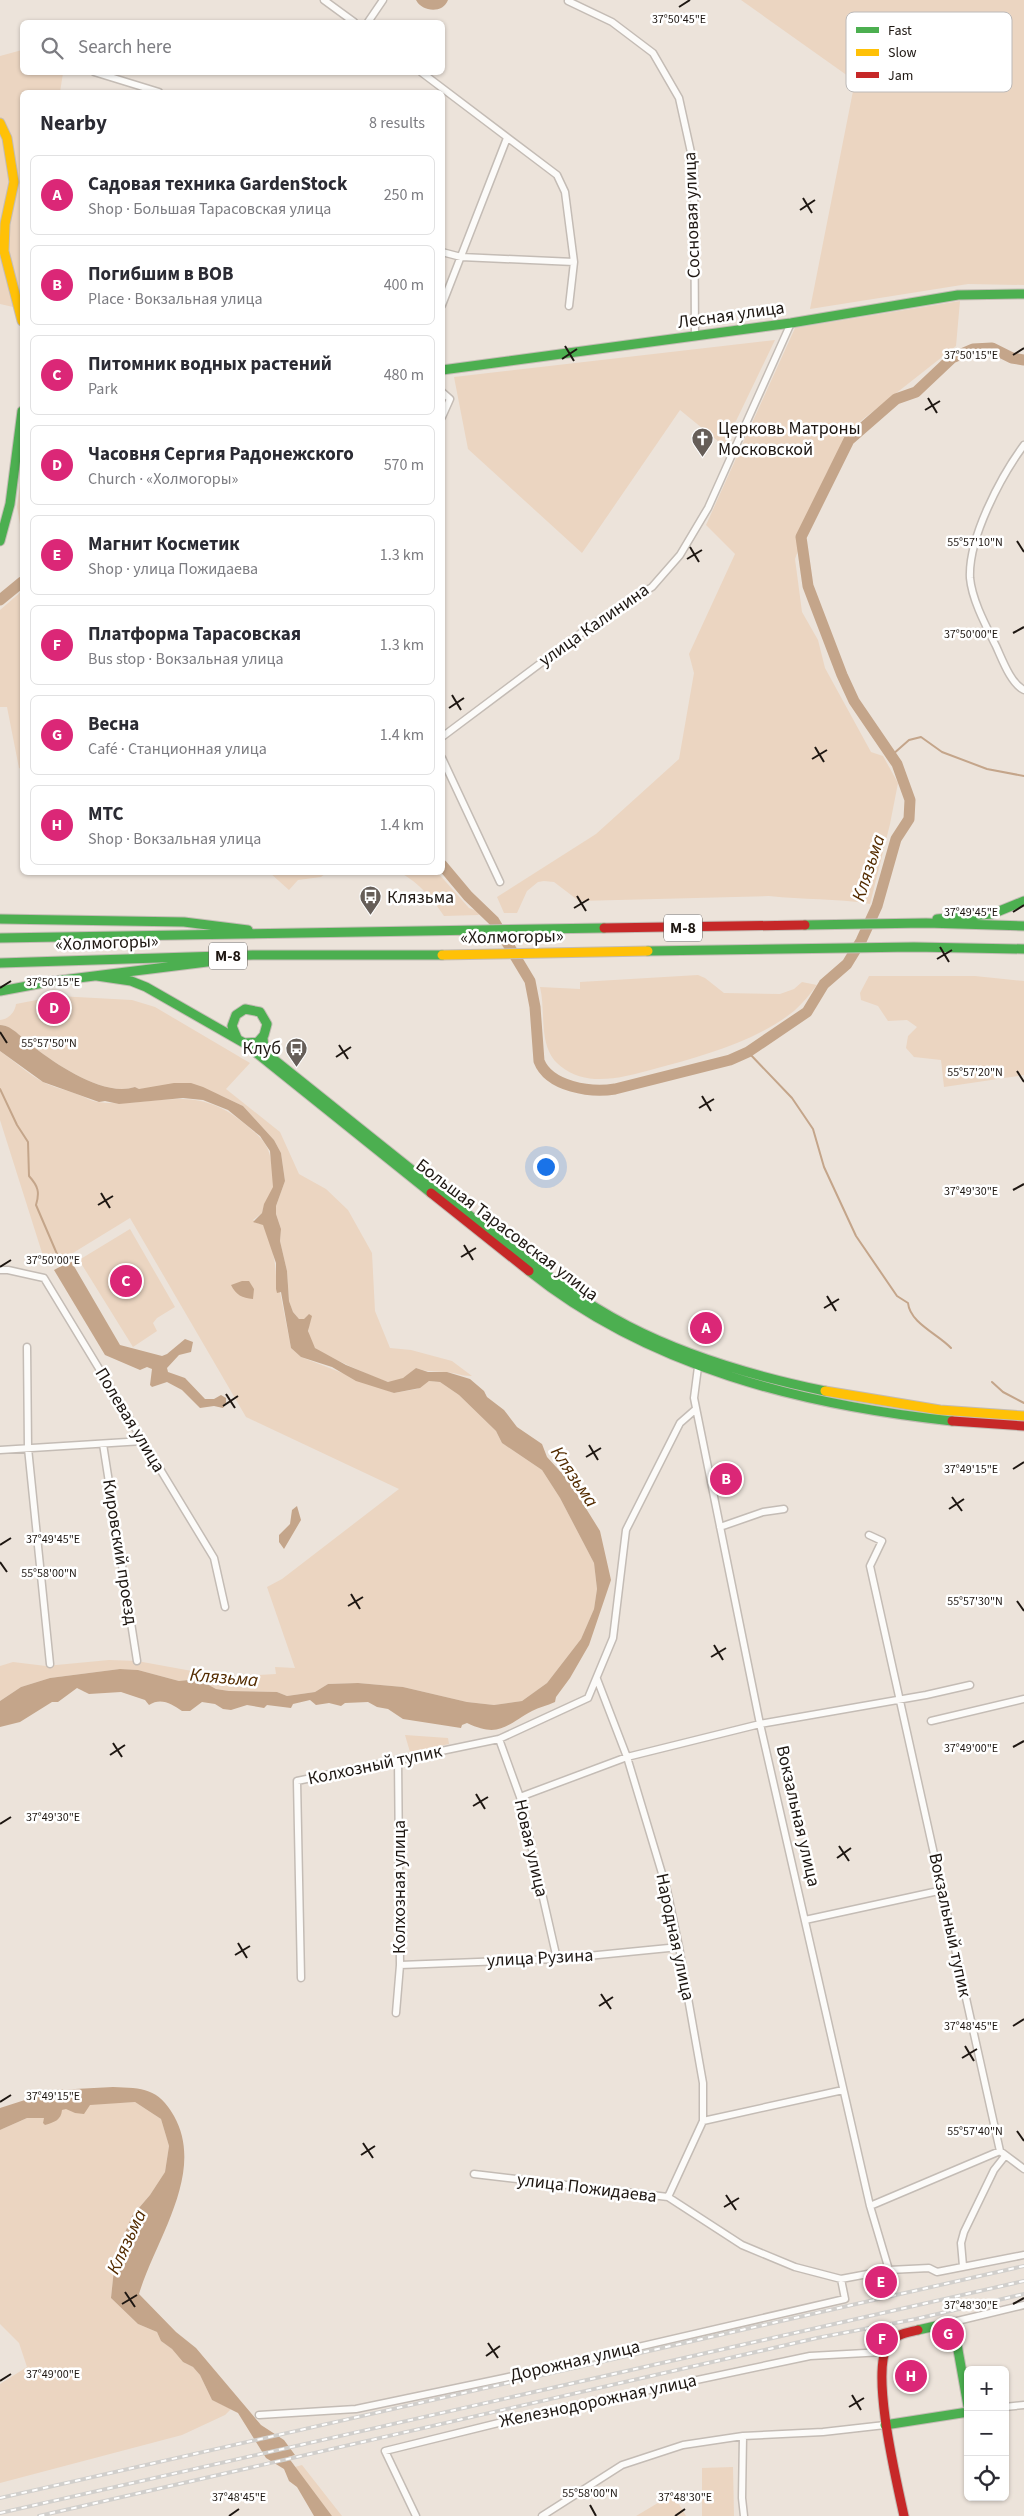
<!DOCTYPE html>
<html lang="en">
<head>
<meta charset="utf-8">
<style>
  :root { --surface:#fff; --page:#f2f2f3; --text:#2b2b33; --muted:#7c7c81; --line:#e1e1e2; --accent:#db2777 }
  body { margin:0; font-family:"Source Sans 3",sans-serif; background:var(--page); color:var(--text) }
  .controls { position:absolute; right:15px; bottom:15px; display:grid; overflow:hidden; border-radius:8px; box-shadow:0 1px 4px #0004 }
  .controls button { width:45px; height:45px; display:grid; place-items:center; padding:0; border:0; border-bottom:1px solid var(--line); background:var(--surface); color:var(--text); font:25px sans-serif }
  .you { position:absolute; left:545px; top:1166px; width:18px; height:18px; margin:-12px; border:4px solid #fff; border-radius:50%; background:#1a73e8; box-shadow:0 0 0 8px #1a73e833 }
  .badge { display:grid; place-items:center; width:32px; height:32px; border-radius:50%; background:var(--accent); color:#fff; font-size:16px; font-weight:700 }
  .pin { position:absolute; translate:-50% -50%; border:2px solid #fff; box-shadow:0 1px 5px #0006 }
  .list { margin:0; padding:0; list-style:none }
  h2 { display:flex; justify-content:space-between; align-items:center; height:65px; margin:0; padding:0 20px; font-size:21px }
  h2 small { font-size:16px; font-weight:400; color:var(--muted) }
  .list li { display:grid; grid-template-columns:32px 1fr auto; gap:15px; align-items:center; box-sizing:border-box; height:80px; margin:0 10px 10px; padding:0 10px; border:1px solid var(--line); border-radius:8px }
  .list b { display:block; font-size:19px; white-space:nowrap }
  .list p { margin:0; font-size:16px; white-space:nowrap; color:var(--muted) }
  .list em { font-size:16px; font-style:normal; color:var(--muted) }
  .icon { flex:none; width:28px; height:28px; fill:none; stroke:currentColor; stroke-width:2; stroke-linecap:round; stroke-linejoin:round }
  .map { position:relative; flex:none; width:1024px; height:2516px; overflow:hidden }
  .search { position:absolute; background:var(--surface); box-shadow:0 1px 4px #0004; left:20px; top:20px; width:425px; height:55px; display:flex; align-items:center; gap:12px; box-sizing:border-box; padding:0 18px; border-radius:8px; color:var(--muted); font-size:19px }
  .panel { position:absolute; background:var(--surface); box-shadow:0 1px 4px #0004; left:20px; top:90px; width:425px; height:785px; border-radius:8px }
  .map>svg:first-child { display:block }
</style>
</head>
<body>
<div class="map">
<svg width="1024" height="2516" viewBox="0 0 1024 2516">
  <rect width="100%" height="100%" fill="#ece3da"/>
  <path fill="#ebd5c1" d="M741,0H1024V285L968,284L810,309L855,81Z
    M22,50V72L63,73L60,92H22V309L0,304V56Z
    M960,301L956,346L857,424L826,474L795,559L802,612L818,640L825,668L871,752L883,756L898,783L890,824L870,904C836,898 803,900 769,896L579,901L554,882L544,881L538,882L527,891L517,913H504L497,897L596,834L679,759L694,673L689,654L735,554L706,525L795,328Z
    M775,340L724,446L680,410L582,553L468,449L454,377Z
    M22,470V536L17,507Z
    M22,591V769L19,768L7,707H0V610Z
    M270,873H326L321,877L298,880L289,890Z
    M401,873H438L469,908L477,911L479,915L444,916C432,898 420,884 401,873Z
    M698,975L705,978L724,993L780,994L794,989L802,982L817,985C810,994 803,1003 794,1011C755,1042 702,1056 654,1069C636,1074 614,1080 595,1079C581,1078 567,1073 557,1063C538,1044 546,1011 540,987L580,989V982Z
    M869,976H975L1024,981V1075L944,1087L941,1060L914,1057L906,1048L908,1036L917,1027L907,1020L888,1021L878,1006L861,1000L860,993Z
    M58,996L132,1000L155,1007L250,1063L226,1089L280,1132L299,1174L326,1189L348,1210L372,1253L375,1311L390,1348L411,1350L452,1361L472,1376C460,1376 454,1372 444,1372C434,1371 426,1372 416,1368C408,1375 400,1382 389,1382C381,1381 322,1354 315,1348C307,1340 307,1329 311,1319H299L293,1312L289,1301L287,1271L280,1241L281,1229L276,1214V1206L285,1181L281,1153L274,1140L243,1106L220,1095L154,1088L139,1089L135,1087C104,1097 59,1066 35,1048C24,1041 13,1025 0,1025V1020C9,1019 15,1012 16,1004L52,997L47,1011L56,1014L61,1003L57,1001Z
    M0,1051C14,1061 28,1074 43,1082C54,1088 68,1090 79,1095C85,1097 91,1101 97,1102C155,1109 193,1080 245,1124C270,1145 269,1147 274,1178C276,1191 264,1200 262,1213L253,1220L259,1224L262,1223C273,1242 277,1268 276,1289L280,1292L291,1348L301,1357L394,1393L417,1389L429,1381L440,1382L459,1395L496,1431L502,1443L542,1470L560,1498L594,1563L597,1589L594,1609L581,1639L547,1683L522,1701L494,1705L467,1702L403,1687L358,1683L328,1684L315,1692L287,1696L277,1692L229,1691L216,1689L198,1679L179,1681L138,1670L120,1669L50,1678L21,1687L0,1701V1666L13,1662L46,1666L109,1660L137,1661L225,1677L276,1674L275,1667L295,1668L267,1587L282,1579L399,1489L246,1417L130,1218L50,1267L44,1259L0,1120Z
    M130,1229L175,1307L157,1318L153,1323L157,1331L133,1347L79,1260Z
    M405,1735L448,1738L449,1744L410,1752Z
    M135,2102L161,2119L169,2146L165,2172L150,2195L132,2216L121,2242L114,2269L111,2298L138,2324L157,2332L161,2341L172,2349L183,2362L193,2367L200,2375L212,2400L231,2409L225,2415L182,2435L0,2483V2384L27,2367L19,2343L0,2324V2130L27,2118H44L66,2108L75,2113H82L90,2104Z
    M302,2465L342,2516H332L295,2467Z
    M733,2467L734,2516H702V2468Z
    M673,2494L686,2516H636Z"/>
  <path fill="#c4a58a" d="M416,0H448C443,14 422,12 416,0Z
    M0,1025C13,1025 24,1041 35,1048C59,1066 104,1097 135,1087L139,1089L174,1083H191L203,1087L243,1106L274,1140L281,1153L285,1181L276,1206V1214L281,1229L280,1241L287,1271L289,1301L293,1312L299,1319H304L309,1314L312,1316L308,1331L315,1348L346,1365L388,1382L403,1378L416,1368L428,1372H447L470,1379L484,1391L487,1397L504,1410L517,1427L542,1444L547,1457L569,1481L600,1531L611,1580L589,1645L570,1678L556,1697L555,1702C547,1706 539,1707 532,1711C505,1726 499,1738 467,1723L462,1725L461,1728L403,1719L388,1709L377,1707L368,1702L345,1703L341,1706L329,1703L316,1705L310,1700L293,1704L291,1708L267,1705L264,1708L247,1705L231,1710L223,1709L215,1704L202,1702L190,1711H182C172,1704 161,1697 149,1705L145,1700L121,1692L89,1694L77,1688L58,1702H52L20,1722L0,1727V1701L21,1687L50,1678L120,1669L138,1670L179,1681L198,1679L216,1689L229,1691L277,1692L287,1696L315,1692L328,1684L358,1683L403,1687L467,1702L494,1705L522,1701L547,1683L581,1639L594,1609L597,1589L594,1563L560,1498L542,1470L502,1443L496,1431L459,1395L440,1382L429,1381L420,1388L394,1393L356,1381L332,1367L301,1357L291,1348L281,1292L277,1293L276,1289V1263L263,1225L253,1222L262,1213L264,1204L273,1187L270,1151L260,1136L228,1110L203,1100L183,1098L119,1104L105,1101L99,1102L43,1082L0,1051Z
    M71,1261L120,1345L162,1356L167,1354L185,1339L193,1342L191,1352L179,1355L167,1368L168,1372L185,1378L205,1399H214L221,1395L226,1398V1403L223,1408L214,1406L200,1408L182,1390L167,1382L152,1387L150,1385L152,1369L147,1367L140,1370L105,1355L54,1270Z
    M242,1281H249L254,1289L253,1299C242,1298 236,1295 231,1285Z
    M297,1506L301,1520L284,1549L279,1542V1535L290,1524L292,1510Z
    M113,2087C143,2088 158,2088 174,2116C206,2173 155,2240 139,2294L176,2332L196,2348L261,2425L284,2440L295,2455L288,2457L332,2516H314L297,2487L289,2481L284,2469L266,2458L238,2413L212,2400L200,2375L193,2367L183,2362L172,2349L161,2341L157,2332L138,2324L111,2298L114,2269L121,2242L132,2216L150,2195L165,2172L169,2146L161,2119L135,2102L90,2105L84,2114L75,2113L66,2109L62,2110C61,2120 55,2122 45,2125L43,2123L44,2118H27L0,2130V2108L56,2090Z"/>
  <g fill="none" stroke-linecap="round" stroke-linejoin="round">
    <path stroke="#c4a58a" stroke-width="2" d="M892,755L909,740L921,737L942,752L987,769L1024,776
      M748,1052L792,1098L813,1129L824,1167L856,1236L897,1296L908,1303C910,1323 938,1334 951,1348
      M0,1089L17,1125L28,1142L29,1176C38,1186 40,1192 36,1205L57,1254
      M59,1260L62,1266
      M992,1382L1003,1392L1024,1403"/>
    <path stroke="#c4a58a" stroke-width="11" d="M0,600L22,582
      M442,865L468,896L494,921L530,981L535,1007L539,1061C549,1087 591,1093 615,1089L730,1060L748,1052L807,1012L824,984L847,964L861,941L877,906L896,839L909,819L910,800L897,764L854,701L842,675L808,586L801,537L849,440L896,399L916,392L952,358L973,349L992,348L1012,358L1024,360"/>
    <defs>
      <path id="street" d="M324,0L354,22
        M568,1L612,22L653,53L679,98L694,166L695,336
        M368,22L383,0
        M94,72L159,92
        M421,72L557,175L565,192L574,262L569,306
        M442,252L461,257L574,262
        M442,305L507,138
        M442,392L450,399L442,417
        M1024,445C1001,476 968,538 970,578C972,600 986,626 996,646C1002,659 1011,684 1024,690
        M442,737L589,627L652,587L680,555L708,508L791,323
        M442,758L500,882
        M0,1270H8L44,1278L214,1558L225,1607
        M27,1347L28,1448L50,1664
        M698,1367L694,1398L760,1724L870,2206L889,2270
        M103,1444L137,1661
        M0,1450L143,1441
        M720,1527L763,1512L784,1509
        M869,1535L882,1541L870,1566L1000,2151
        M597,1679L627,1757L667,1890L679,1947L703,2083V2121L668,2197
        M931,1721L1024,1699
        M499,1739L520,1797L557,1959
        M520,1797L627,1757L760,1724L926,1695L970,1685
        M805,1920L943,1890
        M400,1965L557,1959L679,1947
        M301,1978L297,1781L499,1739L588,1698L613,1638L626,1530L680,1423L696,1409
        M396,2013L400,1965L398,1759
        M703,2121L843,2090
        M474,2174L668,2197L742,2245L795,2267L841,2279L889,2270L929,2268L937,2272L1024,2255
        M870,2206L1000,2151L1024,2169
        M963,2266L961,2243L964,2232L994,2170L1005,2156
        M953,2322L1024,2305
        M1005,2407L1024,2405
        M259,2415L356,2409L504,2378L845,2299L841,2279
        M743,2436L742,2498L744,2516
        M416,2516L385,2451L527,2416L810,2356L884,2352
        M542,2516L622,2465L683,2445L743,2436L823,2432L885,2425"/>
      <path id="fast" d="M442,370L791,323L958,295L1024,294
        M0,541L10,504L22,411
        M0,919L184,922L248,930
        M937,919L992,914L1024,901
        M805,925L926,923L1024,926
        M0,938L604,928
        M648,951L914,947L1024,949
        M0,963L253,955H442
        M97,976L131,981L146,987L244,1043L431,1193
        M0,991L54,981L215,961
        M237,1038L232,1026L236,1015L245,1009L260,1012L267,1024L264,1035L258,1042L244,1043
        M263,1038L264,1049L272,1058C345,1116 417,1175 491,1232C535,1266 578,1300 628,1326C690,1358 757,1377 825,1391
        M529,1271C649,1367 802,1405 952,1421
        M918,2330L953,2322L968,2406
        M885,2425L968,2412"/>
      <path id="slow" d="M0,123L7,138L14,182L5,224L4,251L22,321
        M442,955L648,951
        M825,1391L940,1410L1024,1416"/>
      <path id="jam" d="M604,928L805,925
        M431,1193L529,1271
        M952,1421L1024,1426
        M904,2516C897,2483 870,2372 888,2345C895,2334 906,2333 918,2330"/>
    </defs>
    <use href="#street" stroke="#c4bcb5" stroke-width="9"/>
    <use href="#fast" stroke="#c4bcb5" stroke-width="11"/>
    <use href="#slow" stroke="#c4bcb5" stroke-width="11"/>
    <use href="#jam" stroke="#c4bcb5" stroke-width="11"/>
    <use href="#street" stroke="#fcfbf9" stroke-width="6"/>
    <use href="#fast" stroke="#4caf50" stroke-width="9"/>
    <use href="#slow" stroke="#ffc107" stroke-width="9"/>
    <use href="#jam" stroke="#c62828" stroke-width="9"/>
    <defs>
      <path id="rail" d="M0,2498L1024,2266
        M0,2513L1024,2281
        M39,2516L817,2338L916,2319L1024,2294"/>
    </defs>
    <use href="#rail" stroke="#d1cfcc" stroke-width="4"/>
    <use href="#rail" stroke="#fff" stroke-width="2" stroke-dasharray="5.5" stroke-linecap="butt"/>
  </g>
  <path fill="none" stroke="#1e1712" stroke-width="2" d="M679,7L690,0M803,198L812,213M800,210L815,200M565,346L574,361M1013,355L1024,348M562,359L577,349M928,398L937,413M925,410L940,401M1017,541L1024,552M690,547L699,562M687,559L702,550M1013,633L1024,627M452,695L461,710M449,708L464,698M815,747L824,762M812,759L827,750M577,896L586,911M574,908L589,899M1013,912L1024,905M940,947L949,962M937,959L952,950M0,988L11,981M0,1032L7,1043M339,1045L348,1059M336,1057L351,1047M1017,1071L1024,1082M702,1096L711,1111M699,1108L714,1099M1013,1190L1024,1184M101,1193L110,1208M98,1205L113,1196M464,1245L473,1260M461,1257L476,1248M0,1267L11,1260M827,1296L836,1311M824,1308L839,1299M226,1394L235,1408M223,1406L238,1396M589,1445L598,1460M586,1457L601,1448M1013,1469L1024,1462M952,1497L962,1511M949,1509L964,1499M0,1545L11,1538M0,1562L7,1572M351,1594L360,1609M1017,1601L1024,1611M348,1606L363,1597M714,1645L723,1660M711,1657L726,1648M113,1743L122,1757M1013,1747L1024,1741M110,1755L125,1745M476,1794L485,1809M473,1806L488,1797M0,1824L11,1817M839,1846L849,1861M837,1858L851,1848M238,1943L247,1958M235,1955L250,1946M601,1994L611,2009M599,2006L613,1997M1013,2026L1024,2019M965,2046L974,2061M962,2058L977,2049M0,2102L11,2095M1017,2131L1024,2141M363,2143L373,2158M361,2155L375,2146M726,2195L736,2210M724,2207L739,2198M125,2292L135,2307M122,2304L137,2295M1013,2304L1024,2298M488,2343L498,2358M486,2356L500,2346M0,2381L11,2374M852,2395L861,2410M849,2407L864,2398M590,2505L596,2516M229,2516L239,2509M675,2516L685,2509"/>
  <defs>
    <symbol id="church-pin" viewBox="-11 -11 22 30"><path d="M0 17L-7.5 6A9.5 9.5 0 1 1 7.5 6Z" fill="#665e58" stroke="#fff"/><path d="M-1.2-6h2.4v3.5h3.3v2.4h-3.3V6h-2.4V-.1h-3.3v-2.4h3.3Z" fill="#fff"/></symbol>
    <symbol id="bus-pin" viewBox="-11 -11 22 30"><path d="M0 17L-7.5 6A9.5 9.5 0 1 1 7.5 6Z" fill="#665e58" stroke="#fff"/><path d="M-5-6H5V4H4V6H2V4H-2V6H-4V4H-5ZM-3.5-4V0h7V-4ZM-3.5 1.2v1.5H-2V1.2ZM2 1.2v1.5H3.5V1.2Z" fill="#fff"/></symbol>
  </defs>
  <g fill-rule="evenodd">
    <use href="#church-pin" x="690" y="426" width="25" height="34"/>
    <use href="#bus-pin" x="358" y="884" width="25" height="34"/>
    <use href="#bus-pin" x="284" y="1036" width="25" height="34"/>
  </g>
  <g text-anchor="middle" dominant-baseline="central" stroke-width="5" stroke-linejoin="round" paint-order="stroke">
    <g fill="#fff" stroke="#625d59" stroke-width="1">
      <rect x="664" y="914.5" width="38" height="27" rx="4"/>
      <rect x="209" y="942.5" width="38" height="27" rx="4"/>
    </g>
    <g font-size="16" font-weight="bold" fill="#1e1712">
      <text x="683" y="928">М-8</text>
      <text x="228" y="956">М-8</text>
    </g>
    <g font-size="18" fill="#1e1712" stroke="#fff">
      <text transform="translate(692 215) rotate(-92)">Сосновая улица</text>
      <text transform="translate(731 315) rotate(-8)">Лесная улица</text>
      <text transform="translate(594 625) rotate(-35)">улица Калинина</text>
      <text transform="translate(512 937) rotate(-1)">«Холмогоры»</text>
      <text transform="translate(107 943) rotate(-2)">«Холмогоры»</text>
      <text transform="translate(507 1230) rotate(37)">Большая Тарасовская улица</text>
      <text transform="translate(130 1420) rotate(59)">Полевая улица</text>
      <text transform="translate(120 1552) rotate(81)">Кировский проезд</text>
      <text transform="translate(375 1765) rotate(-12)">Колхозный тупик</text>
      <text transform="translate(798 1816) rotate(77)">Вокзальная улица</text>
      <text transform="translate(531 1848) rotate(77)">Новая улица</text>
      <text transform="translate(399 1887) rotate(-90)">Колхозная улица</text>
      <text transform="translate(950 1925) rotate(78)">Вокзальный тупик</text>
      <text transform="translate(675 1937) rotate(78)">Народная улица</text>
      <text transform="translate(540 1958) rotate(-3)">улица Рузина</text>
      <text transform="translate(587 2188) rotate(7)">улица Пожидаева</text>
      <text transform="translate(575 2361) rotate(-13)">Дорожная улица</text>
      <text transform="translate(598 2401) rotate(-12)">Железнодорожная улица</text>
    </g>
    <g font-size="18" fill="#1e1712" stroke="#fff" text-anchor="start">
      <text x="718" y="428">Церковь Матроны<tspan x="718" dy="21">Московской</tspan></text>
      <text x="387" y="897">Клязьма</text>
      <text x="281" y="1048" text-anchor="end">Клуб</text>
    </g>
    <g font-size="19" font-style="italic" fill="#542c00" stroke="#fff">
      <text transform="translate(869 868) rotate(-72)">Клязьма</text>
      <text transform="translate(574 1477) rotate(56)">Клязьма</text>
      <text transform="translate(224 1678) rotate(5)">Клязьма</text>
      <text transform="translate(127 2242) rotate(-65)">Клязьма</text>
    </g>
  </g>
  <rect x="846" y="12" width="166" height="80" rx="8" fill="#fff" stroke="#bcb9b8" stroke-width="1"/>
  <rect x="856" y="27" width="23" height="6" fill="#4caf50"/>
  <rect x="856" y="49" width="23" height="7" fill="#ffc107"/>
  <rect x="856" y="72" width="23" height="6" fill="#c62828"/>
  <g font-size="14" fill="#1e1712">
    <text x="888" y="35">Fast</text>
    <text x="888" y="57">Slow</text>
    <text x="888" y="80">Jam</text>
  </g>
  <g font-size="12" text-anchor="middle" fill="#1e1712" stroke="#fff" stroke-width="5" stroke-linejoin="round" paint-order="stroke">
    <text x="679" y="23">37°50'45"E</text>
    <text x="971" y="359">37°50'15"E</text>
    <text x="975" y="546">55°57'10"N</text>
    <text x="971" y="638">37°50'00"E</text>
    <text x="971" y="916">37°49'45"E</text>
    <text x="53" y="986">37°50'15"E</text>
    <text x="49" y="1047">55°57'50"N</text>
    <text x="975" y="1076">55°57'20"N</text>
    <text x="971" y="1195">37°49'30"E</text>
    <text x="53" y="1264">37°50'00"E</text>
    <text x="971" y="1473">37°49'15"E</text>
    <text x="53" y="1543">37°49'45"E</text>
    <text x="49" y="1577">55°58'00"N</text>
    <text x="975" y="1605">55°57'30"N</text>
    <text x="971" y="1752">37°49'00"E</text>
    <text x="53" y="1821">37°49'30"E</text>
    <text x="971" y="2030">37°48'45"E</text>
    <text x="53" y="2100">37°49'15"E</text>
    <text x="975" y="2135">55°57'40"N</text>
    <text x="971" y="2309">37°48'30"E</text>
    <text x="53" y="2378">37°49'00"E</text>
    <text x="590" y="2497">55°58'00"N</text>
    <text x="239" y="2501">37°48'45"E</text>
    <text x="685" y="2501">37°48'30"E</text>
  </g>
</svg>
<div class="controls">
<button>+</button>
<button>−</button>
<button><svg class="icon" aria-label="locate" viewBox="0 0 24 24"><circle cx="12" cy="12" r="6"/><path d="M12 2v4M12 18v4M2 12h4M18 12h4"/></svg></button>
</div>
<div class="you"></div>
<div class="pin badge" style="left:706px;top:1328px">A</div>
<div class="pin badge" style="left:726px;top:1479px">B</div>
<div class="pin badge" style="left:126px;top:1281px">C</div>
<div class="pin badge" style="left:54px;top:1008px">D</div>
<div class="pin badge" style="left:881px;top:2282px">E</div>
<div class="pin badge" style="left:882px;top:2339px">F</div>
<div class="pin badge" style="left:948px;top:2334px">G</div>
<div class="pin badge" style="left:911px;top:2376px">H</div>
<div class="search"><svg class="icon" aria-label="search" viewBox="0 0 24 24"><circle cx="10" cy="10" r="6"/><path d="M15 15l6 6"/></svg>Search here</div>
<section class="panel">
<h2>Nearby<small>8 results</small></h2>
<ul class="list">
<li><span class="badge">A</span><div><b>Садовая техника GardenStock</b><p>Shop · Большая Тарасовская улица</p></div><em>250 m</em></li>
<li><span class="badge">B</span><div><b>Погибшим в ВОВ</b><p>Place · Вокзальная улица</p></div><em>400 m</em></li>
<li><span class="badge">C</span><div><b>Питомник водных растений</b><p>Park</p></div><em>480 m</em></li>
<li><span class="badge">D</span><div><b>Часовня Сергия Радонежского</b><p>Church · «Холмогоры»</p></div><em>570 m</em></li>
<li><span class="badge">E</span><div><b>Магнит Косметик</b><p>Shop · улица Пожидаева</p></div><em>1.3 km</em></li>
<li><span class="badge">F</span><div><b>Платформа Тарасовская</b><p>Bus stop · Вокзальная улица</p></div><em>1.3 km</em></li>
<li><span class="badge">G</span><div><b>Весна</b><p>Café · Станционная улица</p></div><em>1.4 km</em></li>
<li><span class="badge">H</span><div><b>МТС</b><p>Shop · Вокзальная улица</p></div><em>1.4 km</em></li>
</ul>
</section>
</div>
</body>
</html>
